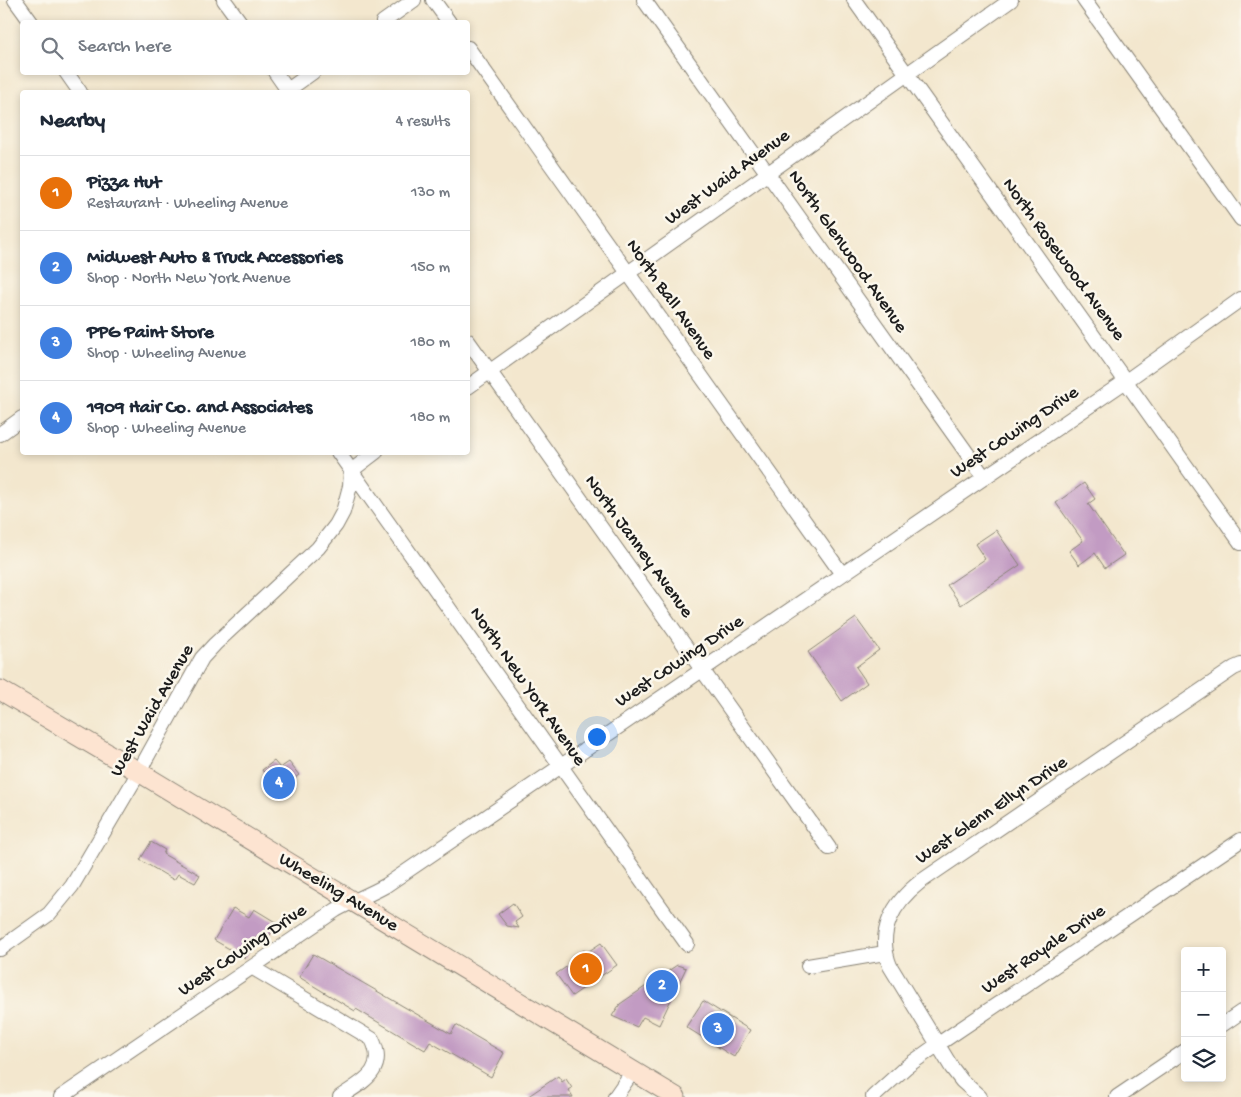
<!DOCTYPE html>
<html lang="en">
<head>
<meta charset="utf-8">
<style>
  :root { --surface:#fff; --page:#f6f6f7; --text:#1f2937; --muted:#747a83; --line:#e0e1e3; --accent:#ea580c }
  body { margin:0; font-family:"Gochi Hand",sans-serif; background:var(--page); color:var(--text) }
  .controls { position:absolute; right:15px; bottom:15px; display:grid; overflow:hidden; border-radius:5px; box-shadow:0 2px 8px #0003 }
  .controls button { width:45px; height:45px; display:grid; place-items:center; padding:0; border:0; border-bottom:1px solid var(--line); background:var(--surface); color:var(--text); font:25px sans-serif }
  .you { position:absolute; left:596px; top:736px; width:18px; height:18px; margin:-12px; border:4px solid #fff; border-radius:50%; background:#1a73e8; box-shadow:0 0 0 8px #1a73e833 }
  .badge { display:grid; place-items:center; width:32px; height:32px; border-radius:50%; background:var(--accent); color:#fff; font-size:16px; font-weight:700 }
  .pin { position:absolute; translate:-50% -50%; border:2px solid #fff; box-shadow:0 1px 5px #0006 }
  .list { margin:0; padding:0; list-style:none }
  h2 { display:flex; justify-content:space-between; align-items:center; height:65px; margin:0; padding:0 20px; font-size:21px }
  h2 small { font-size:16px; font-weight:400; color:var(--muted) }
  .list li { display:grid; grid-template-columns:32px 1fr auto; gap:15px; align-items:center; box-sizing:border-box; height:75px; padding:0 20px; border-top:1px solid var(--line) }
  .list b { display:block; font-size:19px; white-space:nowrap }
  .list p { margin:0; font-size:16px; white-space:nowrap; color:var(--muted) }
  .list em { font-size:16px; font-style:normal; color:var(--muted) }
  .icon { flex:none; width:28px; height:28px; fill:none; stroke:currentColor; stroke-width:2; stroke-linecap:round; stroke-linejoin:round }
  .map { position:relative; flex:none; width:1241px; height:1097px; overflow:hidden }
  .search { position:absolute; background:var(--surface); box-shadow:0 2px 8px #0003; left:20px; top:20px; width:450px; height:55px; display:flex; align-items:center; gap:12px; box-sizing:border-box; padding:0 18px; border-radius:5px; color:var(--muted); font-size:19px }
  .panel { position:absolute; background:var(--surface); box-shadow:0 2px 8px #0003; left:20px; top:90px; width:450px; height:365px; border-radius:5px }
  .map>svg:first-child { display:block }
</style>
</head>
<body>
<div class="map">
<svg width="1241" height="1097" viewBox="0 0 1241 1097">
  <rect width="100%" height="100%" fill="#fbf7ec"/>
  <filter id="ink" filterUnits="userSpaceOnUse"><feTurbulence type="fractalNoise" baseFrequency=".02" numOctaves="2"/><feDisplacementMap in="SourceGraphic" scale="10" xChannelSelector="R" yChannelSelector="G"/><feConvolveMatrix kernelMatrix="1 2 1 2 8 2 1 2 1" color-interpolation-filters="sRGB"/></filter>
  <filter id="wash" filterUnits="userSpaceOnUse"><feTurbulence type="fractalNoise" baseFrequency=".0096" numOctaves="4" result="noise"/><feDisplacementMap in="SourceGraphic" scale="20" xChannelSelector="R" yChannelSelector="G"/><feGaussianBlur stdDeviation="1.12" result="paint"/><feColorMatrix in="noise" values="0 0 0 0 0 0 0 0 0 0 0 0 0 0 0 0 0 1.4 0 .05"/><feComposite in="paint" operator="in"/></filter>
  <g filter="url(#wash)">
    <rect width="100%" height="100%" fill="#f3e7ce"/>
    <g id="blocks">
      <path fill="#c29bc3" d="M1084,483L1095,499L1088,504L1124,555L1105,568L1095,553L1079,565L1069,551L1083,541L1056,503Z
        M996,530L1020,565L961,605L947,585L985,559L975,544Z
        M856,618L879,650L856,667L867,683L842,701L808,652Z
        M274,761L280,768L289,762L299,775L277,791L262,770Z
        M151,842L165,850L163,854L200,875L195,883L178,874L174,880L140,860Z
        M513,903L522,917L515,922L519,928L507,926L498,914Z
        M233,908L249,917L254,909L277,923L267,940L258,935L245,958L214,940Z
        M601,943L617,965L572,996L556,974L575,961L573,958L584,950L586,953Z
        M313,954L451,1034L456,1025L504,1053L491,1077L430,1042L425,1050L356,1009L355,1011L299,977Z
        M677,965L686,968L659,1025L643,1017L637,1027L612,1016L620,1004Z
        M703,1001L750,1030L734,1057L686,1027Z
        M558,1076L562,1082L566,1079L572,1088L569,1090L573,1097H527Z"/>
    </g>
  </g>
  <g filter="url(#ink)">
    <use href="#blocks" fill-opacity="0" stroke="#888275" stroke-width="1"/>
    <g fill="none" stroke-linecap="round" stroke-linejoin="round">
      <defs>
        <path id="minor" d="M15,0L31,22
          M224,0L240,22
          M433,0L449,22
          M644,0L984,477
          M854,0L1241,543
          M1084,0L1241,219
          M383,22L414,0
          M468,48L842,574
          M66,72L80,92
          M275,72L289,92
          M285,92L313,72
          M468,341L829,848
          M468,387L1011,0
          M0,434L22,418
          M338,452L687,944
          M0,949L49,914L72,886L132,784L202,658L215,644L318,548L336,525L343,512L350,486L351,471L376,452
          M808,966L885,953
          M253,968L372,1039C388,1071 362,1082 340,1097
          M1222,1025L1241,1012
          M61,1097L336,910C352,901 369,895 385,886L1126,381L1241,299
          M615,1097L633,1071
          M873,1097L906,1067L937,1045L1241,840
          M980,1097L962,1081L952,1068L890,966C876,932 893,903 920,882L1234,668L1241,665
          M1117,1097L1185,1051"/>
        <path id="secondary" d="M0,690L139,772L676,1097"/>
      </defs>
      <use href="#minor" stroke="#888275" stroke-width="16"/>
      <use href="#secondary" stroke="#888275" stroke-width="21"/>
      <use href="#minor" stroke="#fff" stroke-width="14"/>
      <use href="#secondary" stroke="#fde4d1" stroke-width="19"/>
    </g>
  </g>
  <g text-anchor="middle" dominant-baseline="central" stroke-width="5" stroke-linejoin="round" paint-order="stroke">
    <g font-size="19" fill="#1c1c1c" stroke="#fbf7ec">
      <text transform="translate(728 178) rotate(-36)">West Waid Avenue</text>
      <text transform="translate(847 252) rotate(55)">North Glenwood Avenue</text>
      <text transform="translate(1063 260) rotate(54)">North Rosewood Avenue</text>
      <text transform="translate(670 300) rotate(55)">North Ball Avenue</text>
      <text transform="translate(1015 433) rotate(-34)">West Cowing Drive</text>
      <text transform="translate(638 547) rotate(54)">North Janney Avenue</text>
      <text transform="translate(680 662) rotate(-34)">West Cowing Drive</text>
      <text transform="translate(527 687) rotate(55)">North New York Avenue</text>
      <text transform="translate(153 711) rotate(-60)">West Waid Avenue</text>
      <text transform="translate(992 811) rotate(-34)">West Glenn Ellyn Drive</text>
      <text transform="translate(338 893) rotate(31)">Wheeling Avenue</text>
      <text transform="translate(1044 950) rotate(-34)">West Royale Drive</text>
      <text transform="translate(243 951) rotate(-34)">West Cowing Drive</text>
    </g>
  </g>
</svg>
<div class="controls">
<button>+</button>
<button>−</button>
<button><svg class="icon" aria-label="layers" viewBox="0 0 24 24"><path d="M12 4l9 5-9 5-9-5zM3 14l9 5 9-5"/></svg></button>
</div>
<div class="you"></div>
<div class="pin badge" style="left:586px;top:969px;background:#e8710a">1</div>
<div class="pin badge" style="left:662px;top:986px;background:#3f7fe0">2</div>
<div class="pin badge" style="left:718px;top:1029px;background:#3f7fe0">3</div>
<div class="pin badge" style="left:279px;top:783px;background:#3f7fe0">4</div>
<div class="search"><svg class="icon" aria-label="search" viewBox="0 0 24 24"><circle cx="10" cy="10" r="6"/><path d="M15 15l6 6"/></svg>Search here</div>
<section class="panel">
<h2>Nearby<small>4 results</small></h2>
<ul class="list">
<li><span class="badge" style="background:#e8710a">1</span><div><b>Pizza Hut</b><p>Restaurant · Wheeling Avenue</p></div><em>130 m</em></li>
<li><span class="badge" style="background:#3f7fe0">2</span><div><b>Midwest Auto &amp; Truck Accessories</b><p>Shop · North New York Avenue</p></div><em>150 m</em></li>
<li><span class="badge" style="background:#3f7fe0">3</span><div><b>PPG Paint Store</b><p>Shop · Wheeling Avenue</p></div><em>180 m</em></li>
<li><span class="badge" style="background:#3f7fe0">4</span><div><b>1909 Hair Co. and Associates</b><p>Shop · Wheeling Avenue</p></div><em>180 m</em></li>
</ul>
</section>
</div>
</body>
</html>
